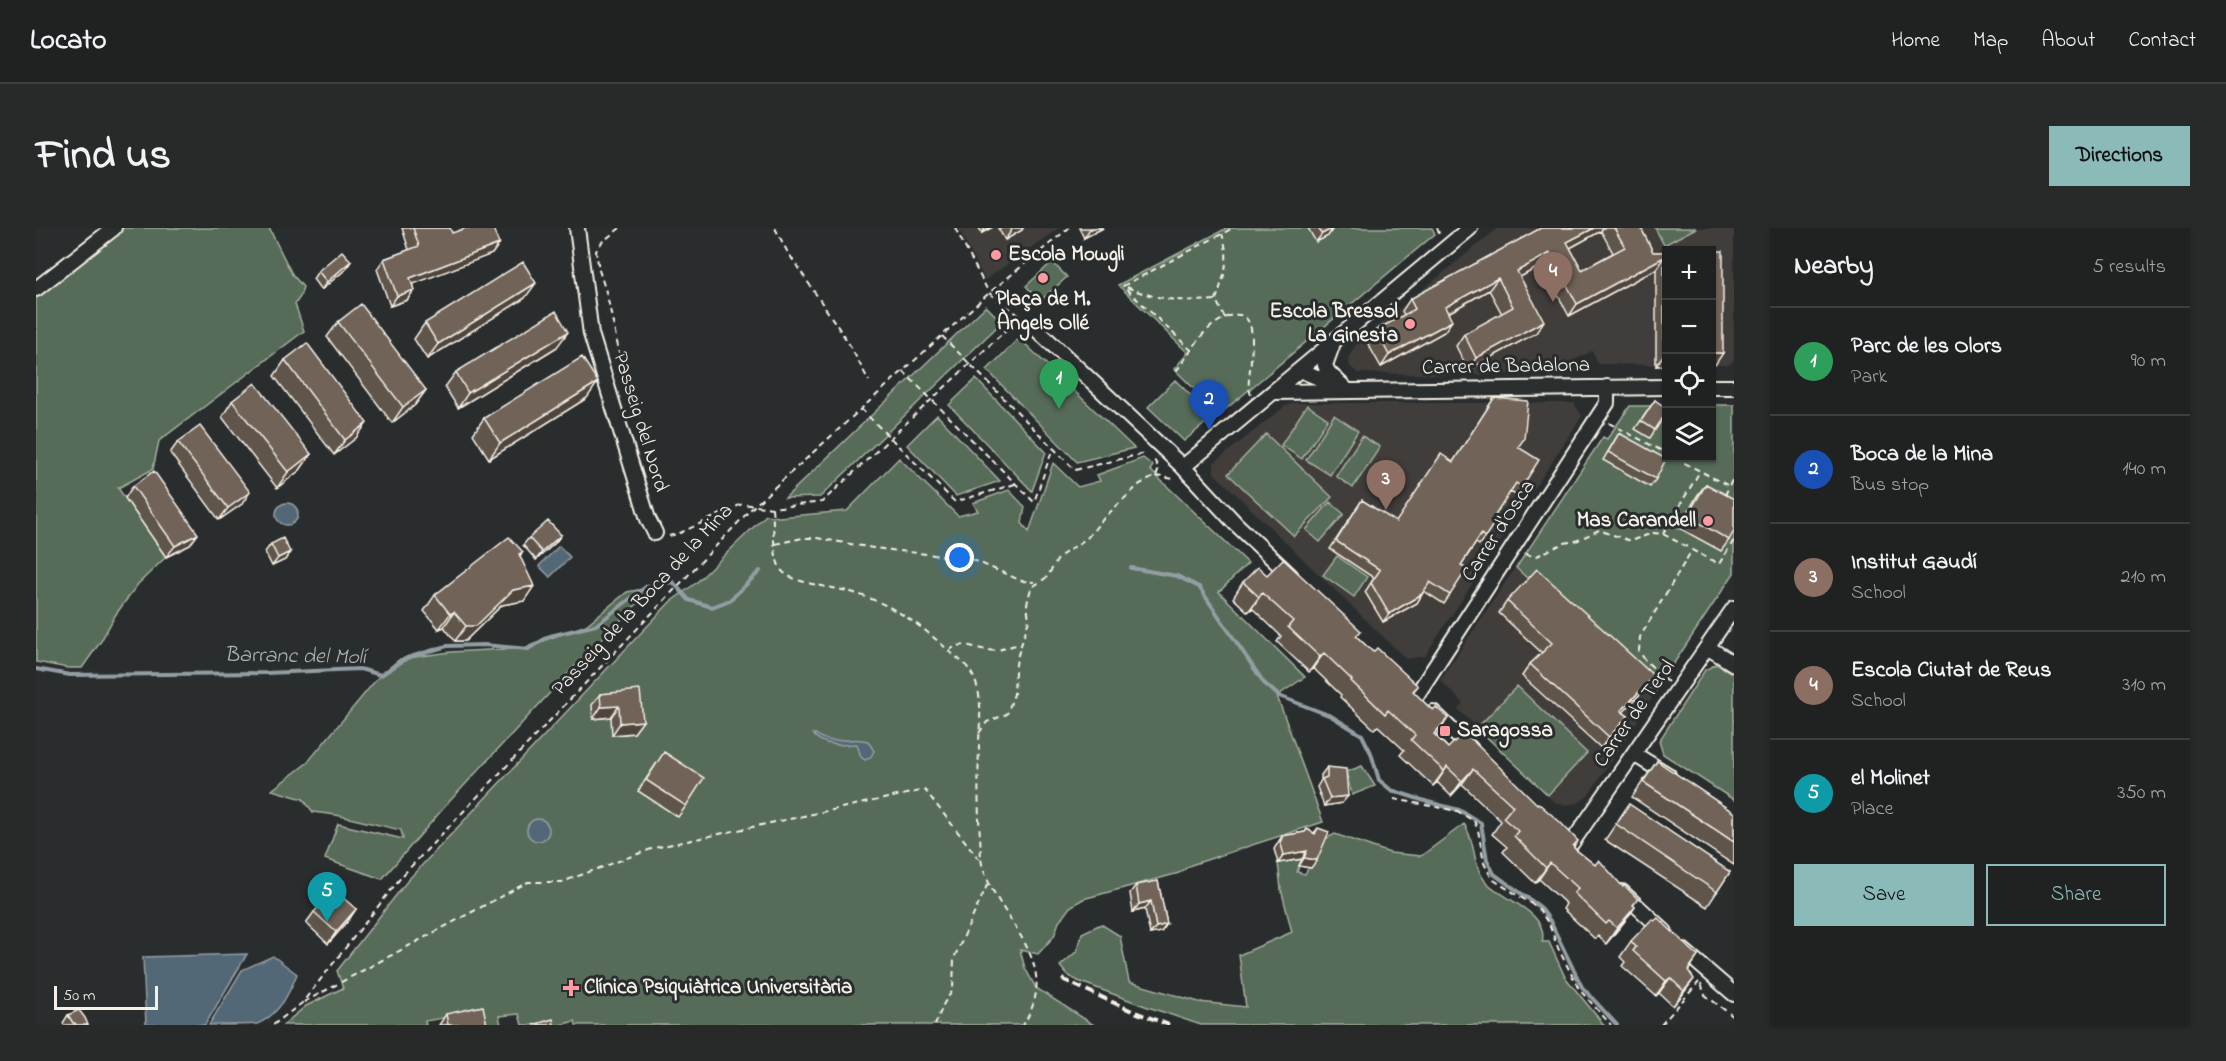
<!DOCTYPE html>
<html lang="en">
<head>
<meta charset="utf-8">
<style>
  :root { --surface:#202222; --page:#282a2a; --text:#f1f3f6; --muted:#a2a4a5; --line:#3d3f40; --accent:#8bbbb9 }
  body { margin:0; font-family:"Indie Flower",sans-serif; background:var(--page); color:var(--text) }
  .controls { position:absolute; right:18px; top:18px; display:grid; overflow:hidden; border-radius:0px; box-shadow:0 2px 4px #0004 }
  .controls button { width:54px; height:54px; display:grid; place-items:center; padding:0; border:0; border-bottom:2px solid var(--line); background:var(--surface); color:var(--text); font:30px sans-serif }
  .scale { position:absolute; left:18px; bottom:15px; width:104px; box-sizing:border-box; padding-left:6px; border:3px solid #f4f1e8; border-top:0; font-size:16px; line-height:21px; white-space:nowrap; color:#f4f1e8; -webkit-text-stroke:4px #2a2d2e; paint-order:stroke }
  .you { position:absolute; left:924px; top:330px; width:21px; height:21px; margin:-15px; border:4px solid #fff; border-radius:50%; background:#1a73e8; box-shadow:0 0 0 9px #1a73e833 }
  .badge { display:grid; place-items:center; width:39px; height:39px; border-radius:50%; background:var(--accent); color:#fff; font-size:20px; font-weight:700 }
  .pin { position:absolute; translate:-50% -50px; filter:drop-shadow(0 2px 3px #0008) }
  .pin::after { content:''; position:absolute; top:32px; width:21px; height:18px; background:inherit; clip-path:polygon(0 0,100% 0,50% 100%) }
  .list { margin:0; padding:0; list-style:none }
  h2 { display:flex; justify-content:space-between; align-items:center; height:78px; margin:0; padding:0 24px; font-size:26px }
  h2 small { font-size:20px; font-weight:400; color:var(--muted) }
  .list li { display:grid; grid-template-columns:39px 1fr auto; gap:18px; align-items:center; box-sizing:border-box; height:108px; padding:0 24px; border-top:2px solid var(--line) }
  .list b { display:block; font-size:22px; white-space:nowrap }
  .list p { margin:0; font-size:20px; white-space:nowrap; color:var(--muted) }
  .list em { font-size:20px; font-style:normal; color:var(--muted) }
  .actions { display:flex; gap:12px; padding:18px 24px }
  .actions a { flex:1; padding:14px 0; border:2px solid var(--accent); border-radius:0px; text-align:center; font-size:21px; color:var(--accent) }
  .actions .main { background:var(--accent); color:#111 }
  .icon { flex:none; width:33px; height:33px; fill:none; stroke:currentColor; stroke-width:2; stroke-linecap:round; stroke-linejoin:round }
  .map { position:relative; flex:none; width:1698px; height:797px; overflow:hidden; border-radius:0px }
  header { display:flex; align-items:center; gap:36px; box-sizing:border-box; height:84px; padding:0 30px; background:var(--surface); border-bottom:2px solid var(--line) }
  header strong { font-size:28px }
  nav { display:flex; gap:33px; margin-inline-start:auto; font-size:21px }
  .intro { display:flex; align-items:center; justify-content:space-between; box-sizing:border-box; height:144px; padding:0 36px }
  h1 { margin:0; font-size:42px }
  .button { padding:15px 27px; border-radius:0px; background:var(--accent); color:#111; font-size:21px; font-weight:700 }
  main { display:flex; gap:36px; padding:0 36px }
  aside { flex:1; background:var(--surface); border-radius:0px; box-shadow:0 2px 4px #0004 }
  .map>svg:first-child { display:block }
</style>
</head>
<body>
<header>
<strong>Locato</strong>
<nav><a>Home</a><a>Map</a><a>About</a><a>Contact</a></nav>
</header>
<div class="intro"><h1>Find us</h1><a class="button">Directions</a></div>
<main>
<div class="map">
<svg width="1698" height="797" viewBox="0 0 1698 797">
  <rect width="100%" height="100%" fill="#2a2d2e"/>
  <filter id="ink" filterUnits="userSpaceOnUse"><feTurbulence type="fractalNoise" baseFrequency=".0167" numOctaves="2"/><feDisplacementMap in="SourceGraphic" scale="12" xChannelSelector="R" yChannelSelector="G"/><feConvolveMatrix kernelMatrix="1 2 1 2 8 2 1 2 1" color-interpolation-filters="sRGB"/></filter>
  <g filter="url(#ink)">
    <path fill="#3f3d3b" d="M922,0H1023L949,52Z
      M1462,0H1698V132L1692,137H1676V22H1630V137L1563,136L1556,123L1512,145L1430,147L1322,145L1314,139L1312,130L1321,115Z
      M1257,175H1538L1546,188L1389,428L1370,431L1178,245V235L1248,179Z
      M1676,177H1698V345L1552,568L1542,575L1531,577L1518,574L1422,481L1427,475L1404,452L1567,209L1571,211L1594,178H1630V230H1676Z"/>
    <path fill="#566c58" stroke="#a5aea0" stroke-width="1.5" d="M86,0H233L256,46L267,59L264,69L259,76L268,103L123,213L117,241L82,260L130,329L102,356L80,386L65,413L46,440H32L0,434V67L71,15Z
      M1191,0H1396L1399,6L1184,186L1138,141L1152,125L1082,57Z
      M1619,0H1660L1628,17Z
      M1016,34L1031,49L1004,73L990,58Z
      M950,78L966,94L784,269L749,270Z
      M983,110L1098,220L1041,234L951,142Z
      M940,151L1010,224L996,263L913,177Z
      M1139,152L1177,189L1148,213L1112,179Z
      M1271,177L1292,191L1266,231L1245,217Z
      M1676,177H1698V345L1618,465L1480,340L1567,209L1571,211L1594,178H1630V230H1676Z
      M901,187L964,253L920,268L871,217Z
      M1298,187L1322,203L1294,247L1270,232Z
      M1230,206L1296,269L1258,308L1192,246Z
      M1326,208L1344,219L1317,260L1300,248Z
      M863,230L922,288L942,283L937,275L973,262L989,279L986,295L993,304L1017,235L1042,259L1064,253L1061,247L1107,230L1117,238L1114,242L1212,335L1183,364L1269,449L1241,468L1287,594L1155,637L1143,645L1047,671L1034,679L1023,694L1018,708L1002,726L984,722L989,740L1000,760L1058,797H540L539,793L524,797H486L483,786L463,788L465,797H442L440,784L389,793L390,797H247L270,778L307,760L301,743L372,652L634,374L660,355L730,287L743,289L811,283Z
      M1294,274L1308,286L1284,314L1270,302Z
      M1301,328L1331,349L1318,369L1287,347Z
      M618,359L535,442L412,575L346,651L289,631L302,596L367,611L365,602L300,587L277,584L267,571L236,562L271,535L344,447L364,431L415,424L488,420L550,397L591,364Z
      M1680,436L1698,446V572L1627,526L1623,513L1669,442Z
      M1481,458L1551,525L1512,567L1441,500Z
      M1326,538L1339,558L1316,567L1310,544Z
      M1428,596C1440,613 1436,637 1449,653C1465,671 1514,684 1506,714H1513L1529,749L1568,797H1165L1109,778L1042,753L1031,747L1024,738L1041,723L1046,705L1065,696L1084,708L1093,754L1163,774L1210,779L1203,727L1256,704L1245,661L1242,635L1266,631L1261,644L1269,646L1287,612L1299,606L1354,625L1385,628Z"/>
    <path fill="#536776" stroke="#939ea4" stroke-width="1.5" d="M240 286a11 11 0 1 1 22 0a11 11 0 1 1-22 0Z
      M523,318L534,329L514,349L503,338Z
      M777,506H780C796,520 814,507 832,513L838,523L834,530L829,532L825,529L821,516C807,517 786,519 777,506Z
      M491 602a11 11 0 1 1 22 0a11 11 0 1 1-22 0Z
      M211,726L169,797H110L107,729Z
      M237,728L261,746C253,766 243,787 221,796C211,797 185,797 173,797L206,742Z"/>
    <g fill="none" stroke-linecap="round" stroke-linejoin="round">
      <path stroke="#939ea4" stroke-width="4" d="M1095,340L1141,348L1163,359L1228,455L1243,468L1295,488L1326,507L1335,525L1343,552L1355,562L1392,574L1423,582L1445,595L1451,632L1458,646L1504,679L1514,693L1546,759L1581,797
        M0,441L34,447L230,445L324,441L345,447L371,430L411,418L448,417L492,421L514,408L560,397L611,358L637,354L653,372L676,379L694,372L724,343"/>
      <defs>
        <path id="minor" d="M541,0L555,106L612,291L619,305
          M0,61L78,0
          M998,99L1147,239L1200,296L1255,348
          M1296,118L1289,137L1292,144L1311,162
          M1264,142L1304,159
          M1676,159H1698
          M1237,164L1630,159
          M1147,239L1434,0
          M1671,419L1698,436
          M1380,468L1571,175V159
          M1397,484L1435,521
          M1598,526L1632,547
          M1535,616L1698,380
          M1586,664L1629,704
          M1647,722L1698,766"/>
      </defs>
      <use href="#minor" stroke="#f4f1e8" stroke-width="18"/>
      <path stroke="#f4f1e8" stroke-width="2" stroke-dasharray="6 4.5" stroke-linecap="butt" d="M584,0L566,14L560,23L563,42L571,67L584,128L606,194L617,259
        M739,0L751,23L812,114L833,153
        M919,0L953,65L988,91
        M1401,0L1404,8
        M1091,59C1119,72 1149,74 1180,72L1189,90
        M1180,72C1188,47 1195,33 1186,6
        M906,108L1039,242L1110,225
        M1156,123L1087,58L1197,0
        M867,143L998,274L1017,220
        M1140,143C1150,131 1158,117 1168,105C1178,95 1206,74 1214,97C1217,106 1216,120 1215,130C1215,142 1210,155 1215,167
        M825,181L919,274L979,256
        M1573,195L1630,225
        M1639,230L1693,258
        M1120,248L1138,251
        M1689,267L1698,248
        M736,280C738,297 736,330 746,343C758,356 798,359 815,364C856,376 884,396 914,424C921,430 930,436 934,443C949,466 943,493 943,518C942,549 942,579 944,609C945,618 944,628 946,636C961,693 1029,732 987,797
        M1627,306L1664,243
        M633,308L644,305L706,276L736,280L786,274L971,101
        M739,316L767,310H781L837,320L935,331L986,353L999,354
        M1490,325L1492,327L1501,328L1528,315L1540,313L1563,302L1594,313L1617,305L1627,306L1655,321
        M913,423C928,409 943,425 960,422C969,421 975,417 984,417
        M1632,454L1609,432L1603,423L1604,409L1656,322L1683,336L1698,312
        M943,505L951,494L971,486L978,466L979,443L981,430L993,392L991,376L995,360L1011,349L1023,329L1051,310L1068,290L1092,267L1104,256L1120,248L1123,240L1118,232
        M1358,571L1421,583L1438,593L1442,602L1448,635L1456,651L1502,680L1513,696L1522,720L1543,761L1575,797
        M1665,756L1669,767L1698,789
        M268,774L492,654H526L618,620L889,562L946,635
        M237,797L266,775L366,648L718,278L953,65L1033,0
        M899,797L908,775L917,762L918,730L953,653
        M1625,797L1663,754"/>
      <use href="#minor" stroke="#2a2d2e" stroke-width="14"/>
      <path stroke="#f4f1e8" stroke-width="4" stroke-dasharray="9 4.5" stroke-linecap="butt" d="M1026,751L1096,783L1133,797"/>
    </g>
    <path fill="#61554c" stroke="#f4f1e8" stroke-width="1.5" fill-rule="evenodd" d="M366,0H414L416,5L463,16L456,26L376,56L378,62L371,72L354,78L341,41L348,31L373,22Z
      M943,0H955L946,5Z
      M962,0H987L986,2L969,12Z
      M1043,0H1067L1048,10Z
      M1272,0H1297L1292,8L1280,14Z
      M1505,0H1605L1617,24H1630V137L1620,138V41L1533,88L1506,37L1484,49L1500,105L1432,142L1420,118L1428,106L1466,86L1453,62L1412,85L1408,104L1345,139L1331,114L1340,102L1368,87L1366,83L1374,71ZM1565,3L1577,25L1546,42L1534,20Z
      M315,33L310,41L285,62L277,51L282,43Z
      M489,70L391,131L378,111L389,95Z
      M302,94L390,162L379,177L356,195L291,109Z
      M521,119L422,180L409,159L420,144Z
      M249,132L320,210L298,227L238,148Z
      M551,170L453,231L437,206L448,190Z
      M1458,170L1482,219L1486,259L1480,267L1474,264L1458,289L1461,291L1443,317L1440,315L1425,337L1414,367L1408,376L1388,363L1381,375L1347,394L1329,364L1338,350L1294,321L1326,272L1360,294L1417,234Z
      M1619,172L1630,185L1614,210L1599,201Z
      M196,173L275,226L264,242L241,260L186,189Z
      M1583,205L1620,251L1614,259L1567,232Z
      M142,214L206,276L183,292L134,225Z
      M1670,256L1693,312L1685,323L1643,300L1661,268Z
      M97,258L154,317L130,329L89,270Z
      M525,307L519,315L500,332L487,317L493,310Z
      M235,316L254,324L249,332L236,338L229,324Z
      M487,324L484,328L488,373L466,377L429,413H419L408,399L403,401L388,383L399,367Z
      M1231,347L1321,409L1337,424L1382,458L1377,464L1394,480L1412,490L1400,507L1412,520L1501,576L1542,613L1538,619L1539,621L1602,671L1597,677L1599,679L1588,694L1570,716L1562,708L1559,711L1527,681L1530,676L1503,651L1499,655L1467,624L1471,619L1456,606L1465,593L1426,556L1415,568L1401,554L1397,558L1364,527L1368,522L1342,498L1338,501L1304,469L1305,467L1277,440L1273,444L1241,414L1245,408L1216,380L1212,384L1197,370L1207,354Z
      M1471,373L1610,460L1587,484L1592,488L1583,500L1565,520L1486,448L1494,436L1506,425L1463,385Z
      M564,466L607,493L598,505L576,507L575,489L557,491L556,477Z
      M1621,533L1698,585V637L1596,569Z
      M620,536L650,578L642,589L602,563Z
      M1291,539L1306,575L1288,578L1281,559L1285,552V547Z
      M1593,576L1694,644L1671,679L1569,612Z
      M1282,600L1275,640L1263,638L1266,631L1242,635L1238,621L1246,608L1269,604L1271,601L1278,605Z
      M1122,653L1131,696L1125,704L1114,706L1109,681L1097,684L1094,665L1100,657Z
      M320,681L312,693L292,716L270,695L278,684Z
      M1595,713L1662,728L1652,743L1647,766L1637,778L1623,765L1620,768L1586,738L1589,734L1584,729Z
      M410,786L451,797H403Z
      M32,787L52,797H28L27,795Z"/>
    <path fill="#4f453e" stroke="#f4f1e8" stroke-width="1.5" d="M949,0H955L946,5Z
      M977,0H987L986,2L969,12Z
      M1057,0H1067L1048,10L1053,2Z
      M1297,0L1292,8L1280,14L1286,6Z
      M1558,0H1567L1565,3L1523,26L1531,14Z
      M463,16L456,26L367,60L374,50Z
      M1514,25L1506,37L1473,55L1481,43Z
      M1628,29L1620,41L1533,88L1541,76Z
      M315,33L310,41L285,62L291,54Z
      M1462,50L1453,62L1401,91L1409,79Z
      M500,55L489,70L391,131L402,116Z
      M378,62L371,72L354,78L361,68Z
      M1416,93L1408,104L1345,139L1353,127Z
      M1508,93L1500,105L1432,142L1440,130Z
      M532,104L521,119L422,180L432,165Z
      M1676,125H1687L1679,137H1676Z
      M1628,126H1630V137L1620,138Z
      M562,154L551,170L453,231L464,215Z
      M390,162L379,177L356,195L367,179Z
      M331,195L320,210L298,227L309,212Z
      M275,226L264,242L241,260L252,244Z
      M214,264L206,276L183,292L192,280Z
      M162,306L154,317L130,329L139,318Z
      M525,307L519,315L500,332L506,324Z
      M254,324L249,332L236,338L242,330Z
      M498,358L488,373L466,377L429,413H419L430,398L477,362Z
      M1226,365L1216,380L1212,384L1223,369Z
      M1386,366L1381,375L1347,394L1353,386Z
      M418,384L408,399L403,401L414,386Z
      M1288,425L1277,440L1273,444L1284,429Z
      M1618,448L1610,460L1577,495L1585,483Z
      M583,478L575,489L557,491L565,479Z
      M1592,488L1583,500L1565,520L1573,509Z
      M1412,490L1402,505L1387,521L1398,506Z
      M607,493L598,505L576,507L584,495Z
      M1411,539L1401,554L1397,558L1408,543Z
      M1437,541L1426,556L1415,568L1426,553Z
      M1312,568L1306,575L1288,578L1294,570Z
      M1271,623L1266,631L1242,635L1248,627Z
      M1268,630L1281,632L1275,640L1263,638Z
      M1514,635L1503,651L1499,655L1510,640Z
      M1115,673L1109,681L1097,684L1103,676Z
      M1599,679L1588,694L1570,716L1581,700Z
      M320,681L312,693L292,716L300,704Z
      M1131,696L1125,704L1114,706L1120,699Z
      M1634,750L1623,765L1620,768L1630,753Z
      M1658,751L1647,766L1637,778L1648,763Z"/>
    <path fill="#716358" stroke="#f4f1e8" stroke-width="1.5" d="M377,0H414L416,5L430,0H457L463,16L374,50L378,62L361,68L348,31L383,18Z
      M1282,0H1297L1286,6Z
      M1505,0H1558L1531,14L1546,42L1589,19L1578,0H1605L1617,24H1630V126H1628V29L1541,76L1514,25L1481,43L1508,93L1440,130L1428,106L1477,79L1462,50L1409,79L1416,93L1353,127L1340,102L1379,81L1374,71Z
      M306,23L315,33L291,54L282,43Z
      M1676,23H1687V125H1676Z
      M487,34L500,55L402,116L389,95Z
      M325,76L390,162L367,179L302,94Z
      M520,83L532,104L432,165L420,144Z
      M271,115L331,195L309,212L249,132Z
      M546,129L562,154L464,215L448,190Z
      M219,155L275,226L252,244L196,173Z
      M1458,170L1492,173L1488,211L1482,219L1503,232L1486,259L1480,255L1458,289L1461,291L1449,309L1445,306L1425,337L1431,341L1414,367L1394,354L1386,366L1353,386L1335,355L1344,342L1300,313L1326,272L1360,294L1405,226L1417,234Z
      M1619,172L1630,180V185L1619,202L1605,193Z
      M164,198L214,264L192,280L142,214Z
      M1583,205L1630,231L1620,251L1572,224Z
      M118,243L162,306L139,318L97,258Z
      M1670,256L1698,271V303L1693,312L1651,288Z
      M512,293L525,307L506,324L493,310Z
      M473,309L487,324L483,326L498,358L477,362L440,398H430L418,384L414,386L399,367Z
      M247,310L254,324L242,330L235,316Z
      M1247,331L1325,403L1320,408L1337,424L1341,420L1382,458L1377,463L1394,480L1397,482L1400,479L1412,490L1398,506L1412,520L1428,504L1501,576L1502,575L1524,594L1542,613L1537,618L1539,621L1559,637L1563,632L1587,659L1588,657L1602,671L1597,677L1599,679L1581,700L1573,693L1570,696L1538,665L1542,660L1514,635L1510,640L1478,608L1482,603L1467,590L1477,578L1437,541L1426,553L1411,539L1408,543L1375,512L1379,507L1352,482L1349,486L1315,453L1316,452L1288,425L1284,429L1252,399L1257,393L1226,365L1223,369L1207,354L1222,339L1231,347Z
      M1501,341L1618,448L1585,483L1592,488L1573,509L1494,436L1516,415L1471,373Z
      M604,462L607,493L584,495L583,478L565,479L564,466Z
      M628,524L668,550L650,578L610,552Z
      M1621,533L1698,585V614L1607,554Z
      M1291,539L1310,541L1312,568L1294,570L1286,551L1291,549Z
      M1593,576L1694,644L1681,664L1580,596Z
      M1282,600L1293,604L1281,632L1268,630L1271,623L1248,627L1244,613L1246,612V608L1269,604L1271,601L1279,606Z
      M1122,653L1131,696L1120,699L1115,673L1103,676L1100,657Z
      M298,662L320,681L300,704L278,684Z
      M1622,690L1662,728L1652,742L1658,751L1648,763L1634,750L1630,753L1597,723L1600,719L1595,713L1616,691L1618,693Z
      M447,778L451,797H412L410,786Z
      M43,782L49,790L52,797H40L39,795H37L32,787Z
      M517,791L518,797H497Z"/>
  </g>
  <g fill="#ff9aa2" stroke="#2a2d2e" stroke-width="2">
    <circle cx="960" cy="27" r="6"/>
    <circle cx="1007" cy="50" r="6"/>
    <circle cx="1374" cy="96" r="6"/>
    <circle cx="1672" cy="293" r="6"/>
    <rect x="1403" y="497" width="12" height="12" rx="3"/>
    <path d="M532 751h6v6h6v6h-6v6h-6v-6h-6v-6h6z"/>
  </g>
  <g text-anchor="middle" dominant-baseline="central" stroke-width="6" stroke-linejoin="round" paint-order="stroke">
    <g font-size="21" font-weight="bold" fill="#f4f1e8" stroke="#2a2d2e" text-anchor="start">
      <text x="972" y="27">Escola Mowgli</text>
      <text x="1007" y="72" text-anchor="middle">Plaça de M.<tspan x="1007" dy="24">Àngels Ollé</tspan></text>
      <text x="1362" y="84" text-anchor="end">Escola Bressol<tspan x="1362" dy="24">La Ginesta</tspan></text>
      <text x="1660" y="293" text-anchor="end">Mas Carandell</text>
      <text x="1421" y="503">Saragossa</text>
      <text x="548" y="760">Clínica Psiquiàtrica Universitària</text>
    </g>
    <g font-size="21" fill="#f4f1e8" stroke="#2a2d2e">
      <text transform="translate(1470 139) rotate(-1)">Carrer de Badalona</text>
      <text transform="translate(604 194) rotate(73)">Passeig del Nord</text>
      <text transform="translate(1463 303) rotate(-57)">Carrer d'Osca</text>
      <text transform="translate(607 372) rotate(-47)">Passeig de la Boca de la Mina</text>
      <text transform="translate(1599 486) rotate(-55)">Carrer de Terol</text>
    </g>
    <g font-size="22" font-style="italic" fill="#acb3b5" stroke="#2a2d2e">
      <text transform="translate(259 429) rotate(1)">Barranc del Molí</text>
    </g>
  </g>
</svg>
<div class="controls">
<button>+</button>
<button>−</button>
<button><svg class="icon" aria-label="locate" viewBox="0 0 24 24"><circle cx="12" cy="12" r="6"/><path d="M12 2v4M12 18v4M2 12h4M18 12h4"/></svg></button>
<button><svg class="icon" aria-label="layers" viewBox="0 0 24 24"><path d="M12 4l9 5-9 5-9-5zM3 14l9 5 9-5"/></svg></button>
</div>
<div class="scale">50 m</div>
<div class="you"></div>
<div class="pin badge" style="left:1023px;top:181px;background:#2e9e5b">1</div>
<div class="pin badge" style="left:1173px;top:202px;background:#1a4fb4">2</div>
<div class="pin badge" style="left:1350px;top:282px;background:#8d6e63">3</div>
<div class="pin badge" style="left:1517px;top:74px;background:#8d6e63">4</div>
<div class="pin badge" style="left:291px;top:694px;background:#0f9aa8">5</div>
</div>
<aside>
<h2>Nearby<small>5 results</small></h2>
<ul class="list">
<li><span class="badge" style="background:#2e9e5b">1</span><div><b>Parc de les Olors</b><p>Park</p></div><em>90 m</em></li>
<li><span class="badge" style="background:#1a4fb4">2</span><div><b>Boca de la Mina</b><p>Bus stop</p></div><em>140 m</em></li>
<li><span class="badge" style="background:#8d6e63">3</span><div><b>Institut Gaudí</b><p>School</p></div><em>210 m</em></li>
<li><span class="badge" style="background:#8d6e63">4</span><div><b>Escola Ciutat de Reus</b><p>School</p></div><em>310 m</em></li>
<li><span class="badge" style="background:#0f9aa8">5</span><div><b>el Molinet</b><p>Place</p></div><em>350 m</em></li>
</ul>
<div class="actions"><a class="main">Save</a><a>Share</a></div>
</aside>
</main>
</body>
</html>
